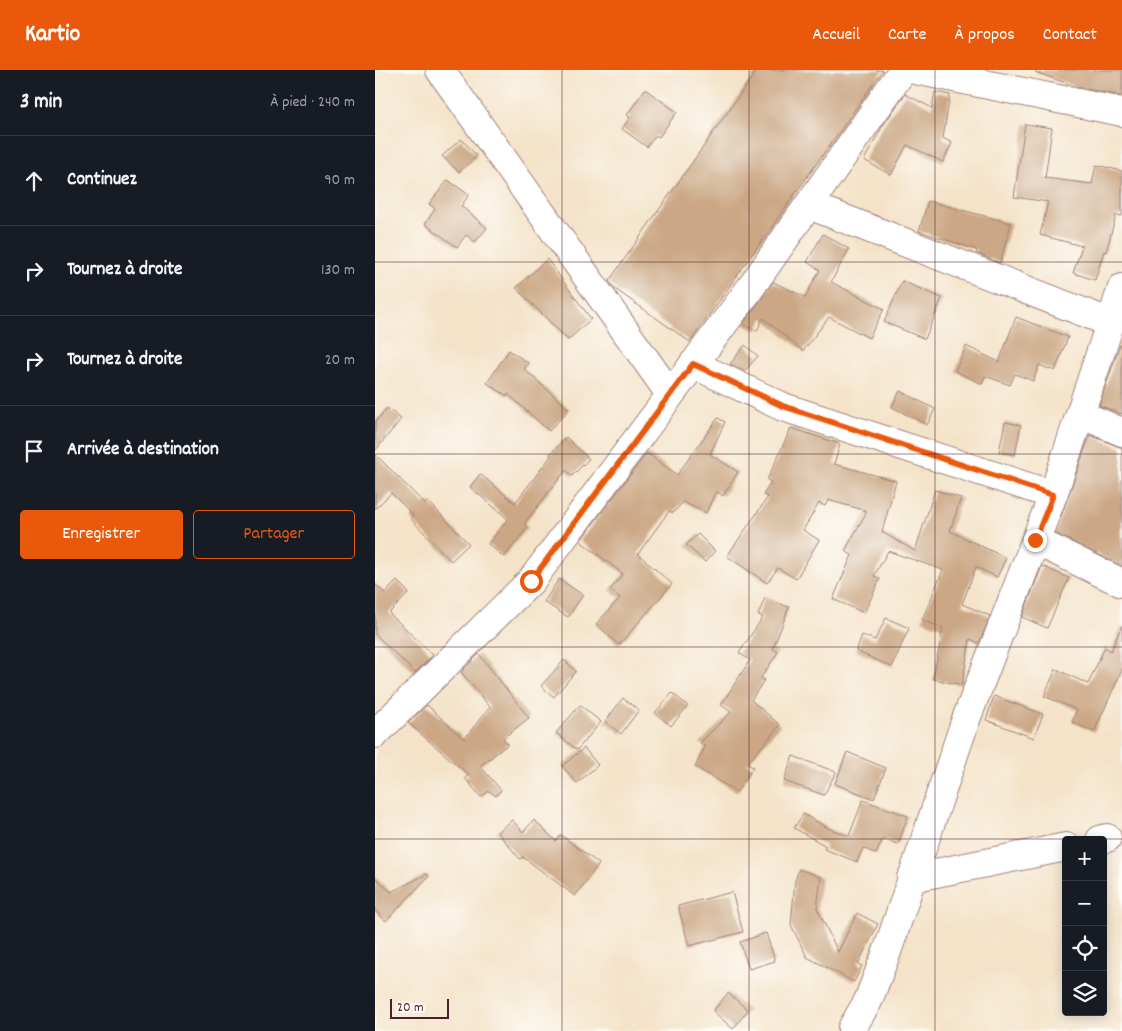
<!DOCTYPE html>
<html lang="fr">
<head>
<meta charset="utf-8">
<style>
  :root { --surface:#171b24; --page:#242831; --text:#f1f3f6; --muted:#9ea1a6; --line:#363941; --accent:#ea580c }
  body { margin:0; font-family:Dekko,sans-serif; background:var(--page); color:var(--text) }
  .controls { position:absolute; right:15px; bottom:15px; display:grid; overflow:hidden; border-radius:5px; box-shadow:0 2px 12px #0003 }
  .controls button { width:45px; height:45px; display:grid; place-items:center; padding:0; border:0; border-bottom:1px solid var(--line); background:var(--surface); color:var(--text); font:25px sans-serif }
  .scale { position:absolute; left:15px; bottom:12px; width:59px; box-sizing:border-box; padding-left:5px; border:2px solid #4a1f2b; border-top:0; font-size:14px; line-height:18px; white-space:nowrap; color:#4a1f2b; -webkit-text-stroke:4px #fdfcf7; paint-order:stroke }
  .stop { position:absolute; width:15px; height:15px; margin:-11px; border:4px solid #ea580c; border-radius:50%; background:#fff }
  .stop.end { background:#ea580c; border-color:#fff; box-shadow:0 1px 5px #0008 }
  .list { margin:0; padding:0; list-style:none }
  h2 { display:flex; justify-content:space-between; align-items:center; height:65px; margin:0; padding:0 20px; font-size:21px }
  h2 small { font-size:16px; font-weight:400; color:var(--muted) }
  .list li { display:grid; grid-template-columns:32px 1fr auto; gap:15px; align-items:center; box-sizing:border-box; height:90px; padding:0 20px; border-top:1px solid var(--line) }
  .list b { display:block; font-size:19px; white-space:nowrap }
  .list em { font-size:16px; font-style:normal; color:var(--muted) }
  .actions { display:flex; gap:10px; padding:15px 20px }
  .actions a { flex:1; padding:11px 0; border:1px solid var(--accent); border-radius:5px; text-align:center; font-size:18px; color:var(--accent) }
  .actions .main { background:var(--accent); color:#fff }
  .icon { flex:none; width:28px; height:28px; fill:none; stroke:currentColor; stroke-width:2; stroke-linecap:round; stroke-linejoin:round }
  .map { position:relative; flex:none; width:747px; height:961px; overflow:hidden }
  header { display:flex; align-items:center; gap:30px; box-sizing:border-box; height:70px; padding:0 25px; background:var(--accent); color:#fff }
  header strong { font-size:24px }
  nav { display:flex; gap:28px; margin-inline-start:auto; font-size:18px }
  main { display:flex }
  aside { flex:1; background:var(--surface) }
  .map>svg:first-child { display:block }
</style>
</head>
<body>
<header>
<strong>Kartio</strong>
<nav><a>Accueil</a><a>Carte</a><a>À propos</a><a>Contact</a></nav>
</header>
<main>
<aside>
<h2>3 min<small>À pied · 240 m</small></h2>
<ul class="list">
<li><svg class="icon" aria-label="ahead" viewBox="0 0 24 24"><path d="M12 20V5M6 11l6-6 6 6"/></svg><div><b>Continuez</b></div><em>90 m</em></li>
<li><svg class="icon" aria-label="right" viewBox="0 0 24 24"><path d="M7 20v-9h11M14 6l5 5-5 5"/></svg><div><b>Tournez à droite</b></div><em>130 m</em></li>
<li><svg class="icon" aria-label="right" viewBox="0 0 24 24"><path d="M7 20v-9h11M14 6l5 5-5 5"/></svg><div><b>Tournez à droite</b></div><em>20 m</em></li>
<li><svg class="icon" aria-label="arrive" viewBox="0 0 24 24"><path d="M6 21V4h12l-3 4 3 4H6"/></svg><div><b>Arrivée à destination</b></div></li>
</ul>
<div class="actions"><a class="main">Enregistrer</a><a>Partager</a></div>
</aside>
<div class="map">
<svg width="747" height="961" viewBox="0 0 747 961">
  <rect width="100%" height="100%" fill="#fdfcf7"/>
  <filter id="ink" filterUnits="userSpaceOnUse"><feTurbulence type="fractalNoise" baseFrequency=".02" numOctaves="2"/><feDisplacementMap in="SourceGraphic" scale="10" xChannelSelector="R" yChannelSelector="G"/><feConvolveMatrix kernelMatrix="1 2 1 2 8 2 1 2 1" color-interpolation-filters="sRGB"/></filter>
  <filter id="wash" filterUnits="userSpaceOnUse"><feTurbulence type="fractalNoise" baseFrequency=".0096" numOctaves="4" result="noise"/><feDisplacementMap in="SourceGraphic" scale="20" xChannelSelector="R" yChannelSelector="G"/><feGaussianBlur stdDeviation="1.12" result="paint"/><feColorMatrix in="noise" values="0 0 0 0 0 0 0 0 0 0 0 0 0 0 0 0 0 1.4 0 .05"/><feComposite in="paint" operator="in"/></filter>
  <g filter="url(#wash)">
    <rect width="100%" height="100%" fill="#f4e3c9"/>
    <g id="blocks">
      <path fill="#cba785" d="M382,0H508L315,272L240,219L234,211Z
        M661,0H747V26L702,17L660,2Z
        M270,19L302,42L284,67L281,65L272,77L247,59L255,47L252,45Z
        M560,22L575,25L568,68L577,73L568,92L532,75L516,105L489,90L507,57L530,24L557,38Z
        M650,54L677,58L670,108L717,114L721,95L747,101V146L741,145L731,182L729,181L720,210L698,203L707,176L665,165L673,132L639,127Z
        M86,69L102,86L84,102L67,86Z
        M73,110L94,125L86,136L112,158L100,172L91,165L82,177L50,154L60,139L54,134Z
        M553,131L636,153L625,193L601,183L602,180L544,161Z
        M448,164L474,179L456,212L509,239L494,268L454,247L428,281L388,248L382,261L368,254L398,212L430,227L445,200L432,192Z
        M172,189L216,249L193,270L141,218Z
        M527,211L567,228L550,269L509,252Z
        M641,247L693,267L680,301L664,295L658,311L640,304L635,315L610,306L607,314L580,301L591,276L624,292Z
        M370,275L383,286L370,301L355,294Z
        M745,275H747V344L724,335Z
        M134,280L153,293L149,299L194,339L174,361L133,324L132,326L112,313Z
        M525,321L560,339L552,355L517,337Z
        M12,338L26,349L0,381V352Z
        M343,348L350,352L335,384L363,402L348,426L341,421L331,443L308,432L298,443L294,441L263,484L297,514L244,575L221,554L245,528L235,520L248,504L205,471L272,383L302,405Z
        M630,352L646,355L640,385L624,382Z
        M416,358L465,374L459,394L521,411L507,462L540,481L560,420L586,428L575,461L631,488L622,507L601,497L587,534L615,546L604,573L595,569L587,615L558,609L568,558L547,550L568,500L513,481L499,506L505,509L489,543L458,529L477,485L470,481L492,441L453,430L450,436L444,433L428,460L444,470L421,509L403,498L392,513L352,486L393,427L388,425L396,412L392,410Z
        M715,365L747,378V496L680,463Z
        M191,367L214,389L197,406L191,400L149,454L153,457L129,487L113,474L133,449L95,417L105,404L140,433L176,386L175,384Z
        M0,384L50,434L53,431L94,474L76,491L35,448L38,445L16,423L0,439Z
        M323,464L340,481L330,492L311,475Z
        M667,496L694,508L672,558L647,547Z
        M184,509L208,525L193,547L169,532Z
        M22,511L34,523L14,543L58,585L40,603L0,564V514L10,523Z
        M390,528L414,537L398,579L403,582L386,608L389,610L376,630L405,655L372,694L378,697L362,722L320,697L330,677L325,673L356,642L346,635L375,590L364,583L388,547L383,545Z
        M511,548L534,558L517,597L481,581L487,565L500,570Z
        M747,555V600L719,662L697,652L702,640L669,626L681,599L713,614L730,577L736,581Z
        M104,584L154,648L128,668L133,674L105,696L126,720L121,726L114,721L106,727L90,708L94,705L33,653L52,635L89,669L115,637L86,602Z
        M189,590L201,601L179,627L166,616Z
        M297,623L313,636L296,656L280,643Z
        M619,626L668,644L659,668L611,650Z
        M248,628L264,640L246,664L230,652Z
        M205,635L226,652L202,680L181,663Z
        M209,678L223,695L202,713L187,696Z
        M472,682L511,698L499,729L460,714Z
        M418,686L461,702L449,725L409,711Z
        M488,730L533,746L523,774L508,769L501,784L488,778L482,792L449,779L451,776L419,758L428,744L455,759L474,766Z
        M137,750L148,762L159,750L181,771L186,765L224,794L200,826L148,787L145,789L122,762Z
        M424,799L446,807L442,838L463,882L482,843L503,854L483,894L487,896L479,912L432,887L416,855L420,811Z
        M52,804L54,806L11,851L0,841V807L16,822Z
        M357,822L368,862L314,876L303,836Z
        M391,863L400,891L374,899L365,872Z
        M353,923L373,940L358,959L338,941Z"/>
    </g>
  </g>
  <g filter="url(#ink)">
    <use href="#blocks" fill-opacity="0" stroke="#9f817a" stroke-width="1"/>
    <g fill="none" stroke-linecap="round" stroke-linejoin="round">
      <defs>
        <path id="minor" d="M65,0L295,324
          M540,0L747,42
          M434,135L736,253
          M318,294L408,337L678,425
          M705,344L747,362
          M661,471L747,513
          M0,664L156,511L374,220L528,0
          M725,770L732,768
          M536,808L691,777
          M477,958L493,931L513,879L590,652L678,425L747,218"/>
      </defs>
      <use href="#minor" stroke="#9f817a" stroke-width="30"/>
      <use href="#minor" stroke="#fff" stroke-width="28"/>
    </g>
  </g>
  <g fill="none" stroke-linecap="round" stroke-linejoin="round" filter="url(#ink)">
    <path stroke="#ea580c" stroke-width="6" d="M156,511L318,294L408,336L678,425L660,470"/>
  </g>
  <path fill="none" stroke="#4a1f2b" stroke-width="1" stroke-opacity="0.55" d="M187,0V961M374,0V961M560,0V961M0,192H747M0,384H747M0,577H747M0,769H747"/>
</svg>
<div class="controls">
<button>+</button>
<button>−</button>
<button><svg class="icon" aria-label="locate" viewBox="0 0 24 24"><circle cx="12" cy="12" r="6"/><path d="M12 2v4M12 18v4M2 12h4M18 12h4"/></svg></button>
<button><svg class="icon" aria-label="layers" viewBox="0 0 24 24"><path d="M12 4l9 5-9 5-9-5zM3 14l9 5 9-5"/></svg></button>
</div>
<div class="scale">20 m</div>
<div class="stop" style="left:156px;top:511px"></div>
<div class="stop end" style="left:660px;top:470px"></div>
</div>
</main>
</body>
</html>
